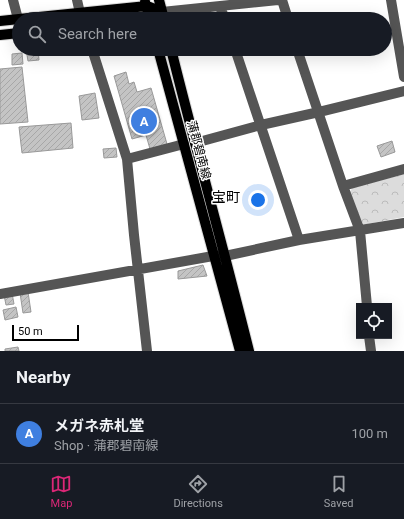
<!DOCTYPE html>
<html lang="en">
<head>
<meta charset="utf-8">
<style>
  :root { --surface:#171b24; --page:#20242c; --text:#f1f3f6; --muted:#9ea1a6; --line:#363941; --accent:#db2777 }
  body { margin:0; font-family:Roboto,"Noto Sans JP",sans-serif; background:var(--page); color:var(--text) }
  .controls { position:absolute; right:12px; bottom:12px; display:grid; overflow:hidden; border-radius:0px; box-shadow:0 4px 16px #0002 }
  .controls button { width:36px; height:36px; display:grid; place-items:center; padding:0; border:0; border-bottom:1px solid var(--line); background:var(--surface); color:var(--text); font:20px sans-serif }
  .scale { position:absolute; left:12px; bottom:10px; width:67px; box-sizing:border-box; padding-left:4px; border:2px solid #000; border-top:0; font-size:11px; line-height:14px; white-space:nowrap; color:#000; -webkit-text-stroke:3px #fff; paint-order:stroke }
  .you { position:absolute; left:258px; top:200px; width:14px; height:14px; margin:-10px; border:3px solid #fff; border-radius:50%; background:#1a73e8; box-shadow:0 0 0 6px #1a73e833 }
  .badge { display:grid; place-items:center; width:26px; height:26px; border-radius:50%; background:var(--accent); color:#fff; font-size:13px; font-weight:700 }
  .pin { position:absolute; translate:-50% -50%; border:2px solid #fff; box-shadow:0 1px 4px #0006 }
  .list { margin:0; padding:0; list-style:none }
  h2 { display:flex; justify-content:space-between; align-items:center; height:52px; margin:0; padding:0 16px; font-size:17px }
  h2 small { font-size:13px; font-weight:400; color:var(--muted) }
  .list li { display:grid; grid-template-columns:26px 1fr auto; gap:12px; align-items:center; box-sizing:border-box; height:60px; padding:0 16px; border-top:1px solid var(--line) }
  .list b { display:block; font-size:15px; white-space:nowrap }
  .list p { margin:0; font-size:13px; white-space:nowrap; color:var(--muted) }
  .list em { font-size:13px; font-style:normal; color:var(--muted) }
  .icon { flex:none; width:22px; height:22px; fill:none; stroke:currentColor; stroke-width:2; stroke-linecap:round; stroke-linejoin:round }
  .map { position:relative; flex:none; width:404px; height:351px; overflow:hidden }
  .search { position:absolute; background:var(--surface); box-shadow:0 4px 16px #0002; left:12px; right:12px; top:12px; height:44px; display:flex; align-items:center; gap:10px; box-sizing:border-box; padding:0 14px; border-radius:22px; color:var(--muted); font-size:15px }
  .sheet { height:112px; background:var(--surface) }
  nav { display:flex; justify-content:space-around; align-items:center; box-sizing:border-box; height:56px; border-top:1px solid var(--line); background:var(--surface); font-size:11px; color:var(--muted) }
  nav a { display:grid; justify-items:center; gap:2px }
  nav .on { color:var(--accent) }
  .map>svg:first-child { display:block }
</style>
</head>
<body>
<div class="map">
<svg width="404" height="351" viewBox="0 0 404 351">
  <defs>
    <pattern id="park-crowns" width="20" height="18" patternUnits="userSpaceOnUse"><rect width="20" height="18" fill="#dcdcdc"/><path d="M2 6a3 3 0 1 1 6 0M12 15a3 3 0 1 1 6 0" fill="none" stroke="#bbb"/></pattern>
    <pattern id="building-hatch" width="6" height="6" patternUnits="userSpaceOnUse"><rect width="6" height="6" fill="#c4c4c4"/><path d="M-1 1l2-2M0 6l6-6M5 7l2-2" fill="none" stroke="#a7a7a7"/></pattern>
  </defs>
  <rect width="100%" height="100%" fill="#fff"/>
  <path fill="url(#park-crowns)" d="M404,174V217L362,225L350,192L352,188Z"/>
  <path fill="url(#building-hatch)" stroke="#999" d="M26,49H38L39,60L28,61Z
    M22,53L23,64L12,65V54Z
    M22,67L28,122L0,124V69Z
    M126,72L129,84L134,82L137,92L151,88L167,144L150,149L146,135L132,139L114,76Z
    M95,93L99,118L82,120L79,96Z
    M71,123L73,148L22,153L19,127Z
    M392,141L395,152L381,157L377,146Z
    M116,148L117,157L104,158L103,149Z
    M203,265L207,276L178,279V271Z
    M28,292L31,312L23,313L20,293Z
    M12,293L14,304L6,305L4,295Z
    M16,307L18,317L5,320L3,310Z
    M18,347L19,351H5V349Z"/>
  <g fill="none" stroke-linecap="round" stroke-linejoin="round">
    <defs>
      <path id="major" d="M159,0L164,19
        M145,2L150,19
        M19,19L147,6L162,12
        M0,21L19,19
        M0,35L19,33
        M158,49L240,351
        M171,49C196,150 224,250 249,351"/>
    </defs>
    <use href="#major" stroke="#dbdbdb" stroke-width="12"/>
    <path stroke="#555" stroke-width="10" d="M13,0L18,19
      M77,0L80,13
      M282,0L288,19
      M391,0L404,77
      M220,7L225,19
      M162,12L278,0
      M92,49L127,159L134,235L147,351
      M235,49L299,240
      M297,49L343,186L360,231L367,306
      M195,143L261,125L319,112L404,91
      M127,159L184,144
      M343,186L404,169
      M0,294L213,256H225L299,240L404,223
      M369,336L371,351"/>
    <use href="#major" stroke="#000" stroke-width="10"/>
  </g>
  <g text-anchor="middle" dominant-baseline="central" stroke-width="3" stroke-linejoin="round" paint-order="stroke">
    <g font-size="12" fill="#000" stroke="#fff">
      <text transform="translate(199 150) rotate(75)">蒲郡碧南線</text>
    </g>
    <g font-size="14" fill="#000" stroke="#fff">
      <text x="226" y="197">宝町</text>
    </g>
  </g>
</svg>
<div class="controls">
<button><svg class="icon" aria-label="locate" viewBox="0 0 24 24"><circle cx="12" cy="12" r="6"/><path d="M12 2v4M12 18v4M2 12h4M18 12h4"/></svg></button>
</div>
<div class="scale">50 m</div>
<div class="you"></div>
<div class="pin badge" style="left:144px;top:121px;background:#3f7fe0">A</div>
<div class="search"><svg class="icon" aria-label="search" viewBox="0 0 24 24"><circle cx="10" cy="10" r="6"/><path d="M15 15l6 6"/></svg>Search here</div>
</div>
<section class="sheet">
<h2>Nearby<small></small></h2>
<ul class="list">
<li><span class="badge" style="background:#3f7fe0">A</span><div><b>メガネ赤札堂</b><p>Shop · 蒲郡碧南線</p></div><em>100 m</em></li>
</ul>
</section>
<nav>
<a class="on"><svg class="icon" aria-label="map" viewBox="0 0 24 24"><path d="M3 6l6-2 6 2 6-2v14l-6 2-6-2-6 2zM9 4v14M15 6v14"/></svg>Map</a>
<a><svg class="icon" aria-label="directions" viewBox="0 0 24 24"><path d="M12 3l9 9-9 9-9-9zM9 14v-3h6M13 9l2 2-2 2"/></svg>Directions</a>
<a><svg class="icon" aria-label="saved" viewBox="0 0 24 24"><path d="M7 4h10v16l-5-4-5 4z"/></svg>Saved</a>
</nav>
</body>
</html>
